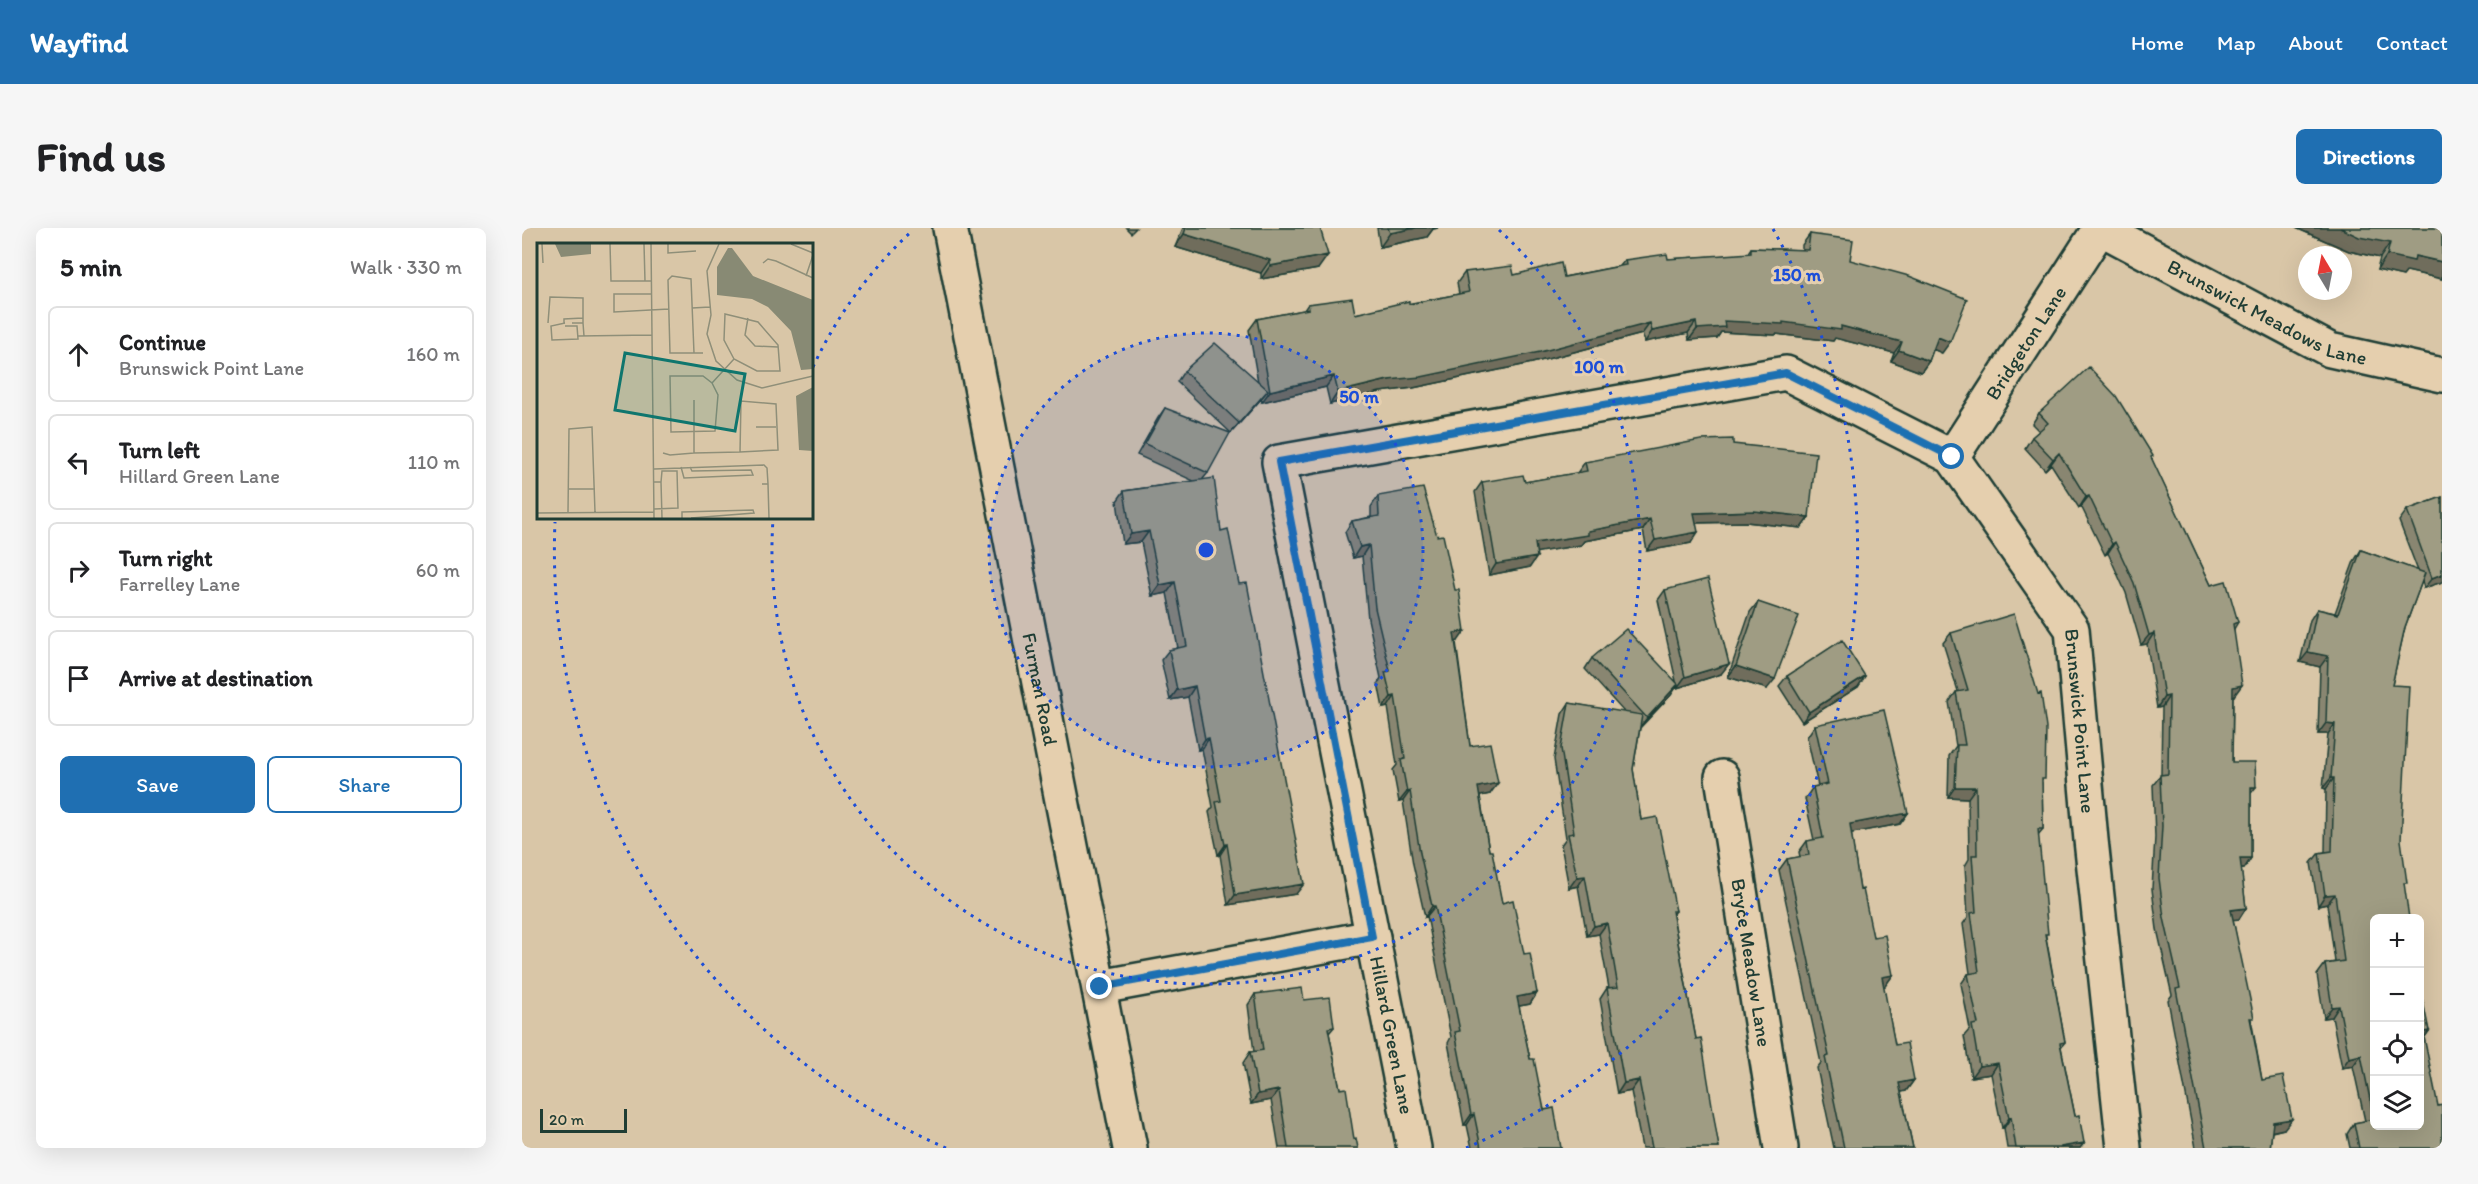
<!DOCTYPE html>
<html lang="en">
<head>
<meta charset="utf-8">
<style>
  :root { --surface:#fff; --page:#f6f6f6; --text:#202124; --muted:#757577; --line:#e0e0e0; --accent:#1f6fb2 }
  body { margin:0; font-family:Itim,sans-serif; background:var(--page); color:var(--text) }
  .controls { position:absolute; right:18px; bottom:18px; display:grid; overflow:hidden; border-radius:9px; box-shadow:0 6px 24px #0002 }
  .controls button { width:54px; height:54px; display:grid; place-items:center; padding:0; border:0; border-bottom:2px solid var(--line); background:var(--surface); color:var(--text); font:30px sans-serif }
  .compass { position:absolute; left:1776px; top:18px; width:54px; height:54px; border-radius:50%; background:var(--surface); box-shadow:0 6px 24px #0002; rotate:350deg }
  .scale { position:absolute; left:18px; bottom:15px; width:87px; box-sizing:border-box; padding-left:6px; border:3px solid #1f3d34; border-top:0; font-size:16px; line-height:21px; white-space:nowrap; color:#1f3d34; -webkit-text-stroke:4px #e5cfae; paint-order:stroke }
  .stop { position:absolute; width:18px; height:18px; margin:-14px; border:4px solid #1f6fb2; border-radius:50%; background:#fff }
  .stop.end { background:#1f6fb2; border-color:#fff; box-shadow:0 2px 6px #0008 }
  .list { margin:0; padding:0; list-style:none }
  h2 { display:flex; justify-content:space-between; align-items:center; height:78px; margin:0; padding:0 24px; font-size:26px }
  h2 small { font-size:20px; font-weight:400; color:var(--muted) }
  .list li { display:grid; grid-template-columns:39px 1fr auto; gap:18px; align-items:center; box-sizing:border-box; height:96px; margin:0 12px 12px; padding:0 12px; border:2px solid var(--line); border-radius:9px }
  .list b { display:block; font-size:22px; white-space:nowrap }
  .list p { margin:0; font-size:20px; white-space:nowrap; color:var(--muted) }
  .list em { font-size:20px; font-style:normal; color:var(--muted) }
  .actions { display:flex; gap:12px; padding:18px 24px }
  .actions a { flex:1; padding:14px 0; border:2px solid var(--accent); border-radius:9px; text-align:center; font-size:21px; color:var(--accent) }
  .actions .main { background:var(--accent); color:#fff }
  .icon { flex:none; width:33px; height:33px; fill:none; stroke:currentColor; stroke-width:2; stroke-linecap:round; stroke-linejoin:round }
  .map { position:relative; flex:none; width:1920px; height:920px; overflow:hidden; border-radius:9px }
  header { display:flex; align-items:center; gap:36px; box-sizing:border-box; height:84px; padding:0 30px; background:var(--accent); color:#fff }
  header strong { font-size:28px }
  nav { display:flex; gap:33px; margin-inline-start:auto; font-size:21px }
  .intro { display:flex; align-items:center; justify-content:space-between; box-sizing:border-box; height:144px; padding:0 36px }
  h1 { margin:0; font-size:42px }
  .button { padding:15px 27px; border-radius:9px; background:var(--accent); color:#fff; font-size:21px; font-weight:700 }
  main { display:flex; gap:36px; padding:0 36px }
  aside { flex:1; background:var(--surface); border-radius:9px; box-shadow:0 6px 24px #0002 }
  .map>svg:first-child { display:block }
</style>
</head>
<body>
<header>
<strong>Wayfind</strong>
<nav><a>Home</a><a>Map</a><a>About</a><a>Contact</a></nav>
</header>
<div class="intro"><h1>Find us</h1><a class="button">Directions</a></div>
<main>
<aside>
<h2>5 min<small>Walk · 330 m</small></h2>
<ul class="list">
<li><svg class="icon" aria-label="ahead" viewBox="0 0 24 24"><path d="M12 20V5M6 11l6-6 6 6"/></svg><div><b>Continue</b><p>Brunswick Point Lane</p></div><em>160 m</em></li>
<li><svg class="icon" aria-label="left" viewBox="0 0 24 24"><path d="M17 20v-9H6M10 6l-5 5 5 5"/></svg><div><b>Turn left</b><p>Hillard Green Lane</p></div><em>110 m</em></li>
<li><svg class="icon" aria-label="right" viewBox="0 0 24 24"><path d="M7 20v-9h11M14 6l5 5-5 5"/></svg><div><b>Turn right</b><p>Farrelley Lane</p></div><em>60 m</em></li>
<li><svg class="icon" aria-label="arrive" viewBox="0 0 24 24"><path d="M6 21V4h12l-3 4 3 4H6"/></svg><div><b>Arrive at destination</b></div></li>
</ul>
<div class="actions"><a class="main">Save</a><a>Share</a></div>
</aside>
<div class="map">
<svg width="1920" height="920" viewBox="0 0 1920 920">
  <rect width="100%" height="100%" fill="#d9c6a7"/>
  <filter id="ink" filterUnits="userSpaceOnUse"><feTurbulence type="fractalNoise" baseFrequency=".0167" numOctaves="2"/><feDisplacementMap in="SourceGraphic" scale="12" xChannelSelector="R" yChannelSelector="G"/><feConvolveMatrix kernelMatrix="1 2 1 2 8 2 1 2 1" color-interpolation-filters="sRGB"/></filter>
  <g filter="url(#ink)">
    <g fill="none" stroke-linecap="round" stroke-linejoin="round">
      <defs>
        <g id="minor">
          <path id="s1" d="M428,0L608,920"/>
          <path id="s2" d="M1578,0L1808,122L1920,147"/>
          <path id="s3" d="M1430,229L1578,0"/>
          <path id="s4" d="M1200,549L1259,920"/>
          <path d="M578,759L851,709"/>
          <path id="s5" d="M892,920L757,234L1264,145L1430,229L1550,401L1569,612L1602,920"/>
        </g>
      </defs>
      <use href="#minor" stroke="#1f3d34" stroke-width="38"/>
      <use href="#minor" stroke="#e5cfae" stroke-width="33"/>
    </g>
    <path fill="#898671" stroke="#1f3d34" stroke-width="1.5" d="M604,0H614L609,5Z
      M661,0H798L796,41L739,51V45L653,19Z
      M855,0H916L911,1L905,9L858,19Z
      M1774,0H1920V51L1885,43L1881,48L1855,42L1858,30L1827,23Z
      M1288,6L1328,32L1420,125L1411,121L1407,133L1399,144L1369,133L1372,125L1313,110L1311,113L1254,106L1253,107L1199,104L1195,110L1167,112L1166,105L1123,114L1120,106L1010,135L891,160L858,164L808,176L804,159L740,174L739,171L709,205L655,154L662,143L736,154L727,102L735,91L782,82L786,76L833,86L937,66L935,55L943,44L992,47L1042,49L1098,38L1103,32L1146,31L1225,26L1229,20L1280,22V17Z
      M643,180L686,245L681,251L699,303L774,666L706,677L698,627H696L687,584L691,579L680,521L676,522L666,469L648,472L639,432L647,422L656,420L645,365L630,368L619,314L601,316L595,273L602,263L672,253L615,227L636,190Z
      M1517,185L1629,230L1689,357L1716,394L1712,401V468H1711L1710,534L1729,565V630L1722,641H1719L1724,680L1717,691H1711L1740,852L1762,901L1750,904L1748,920H1674L1646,772L1650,767L1635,701L1630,661L1633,609L1631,557L1639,547L1640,479L1635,480L1625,416L1619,417L1604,365L1586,325L1583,327L1559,278L1557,280L1529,236L1523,242L1503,220L1510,209L1517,203L1510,196Z
      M1211,216L1287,289L1279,300L1224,294L1174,295L1169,315L1125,323L1121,302L1062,313L1059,317L1015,324L1008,339L967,347L953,264L960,254H1003L1055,245L1063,234Z
      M856,268L936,413L934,414L948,518L968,566L958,568L967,623L980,675L1002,726L1015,765L1008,776L997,778L1008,831L1022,882L1039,920H950L945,897H942L926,815L929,809L905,688L903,689L891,636L881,573L877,574L871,542L875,537L866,479L861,480L856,455L859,450L846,391L840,328L831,330L823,304L830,293L849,289V279Z
      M1920,269V354L1902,360L1900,353L1883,399L1870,457L1852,690L1899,774L1907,803L1902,810L1920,920H1828L1825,906L1832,895L1843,893L1831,838L1820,840L1810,789L1802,790L1795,747L1803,736L1813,734L1805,676L1796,678L1789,635L1797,625L1803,624L1804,561L1801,560L1806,506H1796L1798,439L1778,434L1788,392L1795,381L1813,385L1832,333L1839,322L1896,343L1877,293L1885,282Z
      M1143,362L1199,446L1155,460V458L1149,467L1118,500L1111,541L1119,592L1154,683L1151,687L1174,811L1197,920H1120L1109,863L1095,866L1078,771L1085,760H1087L1077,706L1065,708L1056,658L1047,660L1039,617L1044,610L1032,531L1040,486L1047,475L1103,485L1063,441L1070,430L1154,453L1136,372Z
      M1236,374L1245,461L1206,449L1228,384Z
      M1429,405L1520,555L1521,601L1516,607L1524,709L1543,814L1539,819L1553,888L1562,915L1558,920H1485L1482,900H1480L1469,846L1449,849L1442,808L1448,801L1439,756L1446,746L1448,745L1441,696L1446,689L1443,638L1447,631L1446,570L1426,569L1427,528L1434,518L1427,474L1434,464L1436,463L1421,415Z
      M1265,448H1343L1336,459L1280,494L1257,458Z
      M1293,497L1386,585L1378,596L1329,605L1338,662L1351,709L1371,747L1363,758L1361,759L1373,817L1392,852L1384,863L1379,864L1391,920H1312L1295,840L1299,835L1257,642L1265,631L1278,629L1277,624L1285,613L1292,612L1283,571L1291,559L1296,558L1285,509Z
      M733,766L782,772L812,799L807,805L818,861L832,911L836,920H757L749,872L729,876L721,835L728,824H732L726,777Z"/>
    <path fill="#6f6d5c" stroke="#1f3d34" stroke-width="1.5" d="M894,0H916L911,1L905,9L858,19L868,5Z
      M1774,0H1818L1868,15L1858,30L1827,23Z
      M662,6L748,32L739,45L653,19Z
      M806,27L796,41L739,51L748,38Z
      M1865,27L1893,28L1920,34V51L1885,43L1881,48L1855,42Z
      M1202,93L1261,94L1319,98L1380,114L1372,125L1313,110L1311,113L1254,106L1253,107L1199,104L1195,110L1167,112L1175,101Z
      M1174,94L1166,105L1123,114L1130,103Z
      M1128,95L1120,106L1010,135L891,160L858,164L808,176L816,164L866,152Z
      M1416,109L1428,114L1420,125L1408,120Z
      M1377,122L1407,133L1399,144L1369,133Z
      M812,148L804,159L740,174L748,163Z
      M746,162L738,172L709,205L717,195Z
      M1537,225L1529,236L1523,242L1531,231Z
      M1567,268L1559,278L1557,280L1564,269Z
      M1232,283L1287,289L1279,300L1224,294L1165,295L1172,285Z
      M1128,291L1121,302L1062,313L1059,317L1006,326L1013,315L1066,303Z
      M627,303L619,314L601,316L609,306Z
      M1176,304L1169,315L1125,323L1133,312Z
      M1593,314L1586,325L1583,327L1590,316Z
      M847,317L840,328L831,330L838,319Z
      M1015,329L1008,339L967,347L974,336Z
      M1920,346V354L1902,360L1910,350Z
      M653,354L645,365L630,368L638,357Z
      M943,403L936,413L925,416L932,405Z
      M1632,405L1625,416L1619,417L1627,407Z
      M1786,424L1806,428L1798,439L1778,434Z
      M1207,436L1199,446L1155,460L1163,449Z
      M1214,438L1253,451L1245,461L1206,449Z
      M1343,448L1336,459L1280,494L1287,484Z
      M1156,456L1149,467L1117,500L1125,490Z
      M1720,457L1712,468L1704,469L1711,459Z
      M673,458L666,469L648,472L655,462Z
      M873,468L866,479L861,480L869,469Z
      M1647,468L1640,479L1635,480L1642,469Z
      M1804,495L1813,496L1806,506H1796Z
      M687,510L680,521L676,522L683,511Z
      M1809,550H1812L1804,561L1801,560Z
      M976,555L968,566L949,570L956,559Z
      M1433,559H1454L1446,570L1426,569Z
      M1729,559H1734L1726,569Z
      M888,563L881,573L877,574L885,564Z
      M1386,585L1378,596L1320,607L1328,596Z
      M705,616L698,627H696L703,617Z
      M1718,630H1729L1722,641H1710Z
      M1063,648L1056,658L1047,660L1055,649Z
      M782,656L774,666L706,677L713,667Z
      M1813,666L1805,676L1796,678L1803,667Z
      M910,678H913L905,688L903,689Z
      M1724,680L1717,691L1701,693L1709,682Z
      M1085,695L1077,706L1065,708L1072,698Z
      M1371,747L1363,758L1352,761L1360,749Z
      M1015,765L1008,776L987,780L995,769Z
      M1817,778L1810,789L1802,790L1810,779Z
      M1907,803L1900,813L1901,804Z
      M1839,827L1831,838L1820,840L1827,830Z
      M1476,835L1469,846L1449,849L1457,838Z
      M1117,852L1109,863L1095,866L1102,855Z
      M1392,852L1384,863L1369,866L1377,855Z
      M757,862L749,872L729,876L736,866Z
      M952,886L945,897H942L949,887Z
      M1489,889L1482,900H1480L1487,890Z
      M1770,891L1762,901L1743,905L1751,894Z
      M1562,915L1558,920H1538L1539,919Z"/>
    <path fill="#9f9c83" stroke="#1f3d34" stroke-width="1.5" d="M664,0H798L806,27L748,38V32L662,6Z
      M866,0H894L868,5Z
      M1818,0H1920V34L1893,28L1892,33L1865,27L1868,15L1837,9Z
      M1288,6L1331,12L1328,32L1387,48L1445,71L1428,114L1416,109L1407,133L1377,122L1380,114L1319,98V102L1261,94V96L1202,93L1203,99L1175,101L1174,94L1130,103L1128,95L1018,124L899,149L866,152L816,164L812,148L748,163L735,91L787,81L786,76L830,70L833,86L887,73V76L947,64L943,44L990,38L992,47L1039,35L1042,49L1104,37L1103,32L1145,26L1146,31L1229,25V20L1286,22Z
      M693,115L746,162L717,195L662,143Z
      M1567,139L1594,168L1631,228L1629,229L1689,357L1704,353L1716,394L1711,396L1720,457L1711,459L1710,534H1733L1734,559H1729V630H1718L1724,680L1709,682L1732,790H1728L1740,852L1761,848L1770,891L1751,894L1748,920H1684L1654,761L1658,760L1642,690L1637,650L1640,598L1638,547L1646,546L1647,468L1642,469L1632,405L1627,407L1612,355L1593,314L1590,316L1567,268L1564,269L1537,225L1531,231L1510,209L1526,195L1517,185Z
      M643,180L708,205L686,245L623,216Z
      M1211,211V216L1294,225L1287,289L1232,283L1172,285L1176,304L1133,312L1128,291L1066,303V307L1013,315L1015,329L974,336L960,254L1001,247L1003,254L1065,243L1063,234L1179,212Z
      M692,250L699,303L706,301L717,356L725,355L782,656L713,667L705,616L703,617L694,574L699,573L687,510L683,511L673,458L655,462L647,422L665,418L653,354L638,357L627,303L609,306L602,263Z
      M901,260L915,308L921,307L933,362H937L943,403L932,405L948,518L968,515L976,555L956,559L967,623H970L980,675L991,672L1002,726L1008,725L1015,765L995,769L1008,831H1012L1022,882L1032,880L1039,920H959L952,886L949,887L933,804L938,803L913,678H910L898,625L888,563L885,564L879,532L883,531L873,468L869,469L863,444L868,443L853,380L847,317L838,319L830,293L857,288L856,268Z
      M1920,269V346L1910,350L1885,282Z
      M1839,322L1903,345L1883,399L1870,457L1887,458L1879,612L1885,655H1882L1887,690H1852V891L1839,827L1827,830L1817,778L1810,779L1803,736L1822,733L1813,666L1803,667L1797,625L1810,623L1812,550H1809L1813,496L1804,495L1806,428L1786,424L1795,381L1816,386Z
      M1186,351L1207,436L1163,449L1143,362Z
      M1236,374L1277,388L1253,451L1214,438Z
      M1492,386L1516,466L1519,465L1524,500L1523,551H1520L1521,601H1516L1526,706H1523L1543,814L1538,815L1553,888L1557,887L1562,915L1539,919V920H1494L1489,889L1487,890L1476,835L1457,838L1450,797L1456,796L1446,746L1457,744L1449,685L1454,684L1450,627H1455L1454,559H1433L1435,517H1443L1434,464L1446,462L1429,405Z
      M1104,401L1156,456L1125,490L1070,430Z
      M1320,412L1343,448L1287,484L1265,448Z
      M1047,475L1120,487L1111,541L1119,592L1135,589L1154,683H1150L1174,811L1179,810L1197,920H1130L1117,852L1102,855L1085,760L1096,759L1085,695L1072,698L1063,648L1055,649L1046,606L1052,605L1039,520Z
      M1362,482L1386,585L1328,596L1338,662L1341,661L1351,709L1363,707L1371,747L1360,749L1373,817L1385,815L1392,852L1377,855L1391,920H1322L1303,829L1307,828L1265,631L1287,627L1285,613L1301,610L1291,559L1306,556L1293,497Z
      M780,760L782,772L808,769L812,799L806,800L818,861L824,860L832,911L834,910L836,920H766L757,862L736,866L728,824L741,822L733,766Z
      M1898,763L1899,774L1901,773L1907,803L1901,804L1916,878L1920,877V920H1837L1832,895L1852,891V897H1898Z"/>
  </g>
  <g fill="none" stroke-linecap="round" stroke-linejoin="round" filter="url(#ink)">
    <path stroke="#1f6fb2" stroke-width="8" d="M578,759L850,709L757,234L1264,145L1430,229"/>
  </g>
  <circle cx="684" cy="322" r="217" fill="#1d4ed8" fill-opacity=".12"/>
  <g fill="none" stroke="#1d4ed8" stroke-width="3" stroke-dasharray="3 6">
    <circle cx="684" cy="322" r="217"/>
    <path d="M291 139A434 434 0 0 1 391 2M977 2A434 434 0 1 1 251 292"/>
    <path d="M424 920A652 652 0 0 1 33 294M1251 1A652 652 0 0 1 944 920"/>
  </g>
  <g text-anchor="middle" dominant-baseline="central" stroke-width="6" stroke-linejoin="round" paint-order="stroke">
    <g font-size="20" fill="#1f3d34" stroke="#e5cfae">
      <text stroke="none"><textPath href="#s2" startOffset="188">Brunswick Meadows Lane</textPath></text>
      <text stroke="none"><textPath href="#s3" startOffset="136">Bridgeton Lane</textPath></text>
      <text stroke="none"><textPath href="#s1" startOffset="470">Furman Road</textPath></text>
      <text stroke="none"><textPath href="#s5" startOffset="1702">Brunswick Point Lane</textPath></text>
      <text stroke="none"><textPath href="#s4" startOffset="188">Bryce Meadow Lane</textPath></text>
      <text transform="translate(870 807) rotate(79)">Hillard Green Lane</text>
    </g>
  </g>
  <g transform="translate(15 15)">
    <rect width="276" height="276" fill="#d9c6a7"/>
    <path d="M18,1H54V11L24,14ZM191,5H195L216,33L276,57V126L264,127L254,88L231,64L215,56L180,52V24ZM276,144V208L262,207L259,153Z" fill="#888a74"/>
    <path fill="none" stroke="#8f8f79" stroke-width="1.5" d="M5,1L6,20M73,1L74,38H114M107,1L108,38M114,1L117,275M131,1V10L159,8M182,1L170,28L174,72L170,91L179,118L200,137L225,145L276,133M254,1L276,10M226,20L231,16L239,18L276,35M269,33L276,12M114,51H77V69L132,66M155,65L173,64M188,71L221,79L241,102L243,128H220L197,116L187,97ZM211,75L208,92L218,103L241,104M11,80L13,54L46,55V80M27,80V76L46,75M28,80L14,83L15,97L41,96L40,83H28M35,80H46L47,93M41,93L115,92M157,110L154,36L135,33L131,37L133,110H166M133,133H166L175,140L181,152L178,188L134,189ZM175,140L197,116M157,157V210M219,184H239M126,210L133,212L157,210L203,209L241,207L239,161L204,158L203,209M144,224L147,235L216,232L214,227L155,228L153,224M117,226L227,222L230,225L231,241M117,239H124L125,228H140L141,265L117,266M124,239L125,275M225,241H231L232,275M31,246H58M31,269L32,186L55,184L58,269M0,270L117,269M145,275V269L216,267L217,270L154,275"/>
    <path fill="#0f766e" fill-opacity="0.15" stroke="#0f766e" stroke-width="3" d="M88,110L208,131L198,188L78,167Z"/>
    <rect width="276" height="276" fill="none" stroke="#1f3d34" stroke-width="3"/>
  </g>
  <circle cx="684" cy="322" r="9" fill="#1d4ed8" stroke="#e5cfae" stroke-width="3"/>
  <g font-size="18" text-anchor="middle" font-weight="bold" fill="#1d4ed8" stroke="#e5cfae" stroke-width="6" stroke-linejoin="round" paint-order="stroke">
    <text x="1275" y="53">150 m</text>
    <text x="1077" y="145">100 m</text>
    <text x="837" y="175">50 m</text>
  </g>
</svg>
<div class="controls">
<button>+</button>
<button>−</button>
<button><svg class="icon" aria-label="locate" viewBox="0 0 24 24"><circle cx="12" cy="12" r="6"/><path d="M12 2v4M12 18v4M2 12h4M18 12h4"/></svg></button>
<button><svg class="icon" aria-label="layers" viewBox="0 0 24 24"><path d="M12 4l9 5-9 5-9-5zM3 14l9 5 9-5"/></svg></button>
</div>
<svg class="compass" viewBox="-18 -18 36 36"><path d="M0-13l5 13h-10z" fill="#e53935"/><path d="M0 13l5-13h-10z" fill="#757577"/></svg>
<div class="scale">20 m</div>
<div class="stop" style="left:1430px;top:229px"></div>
<div class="stop end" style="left:578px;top:759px"></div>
</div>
</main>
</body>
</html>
